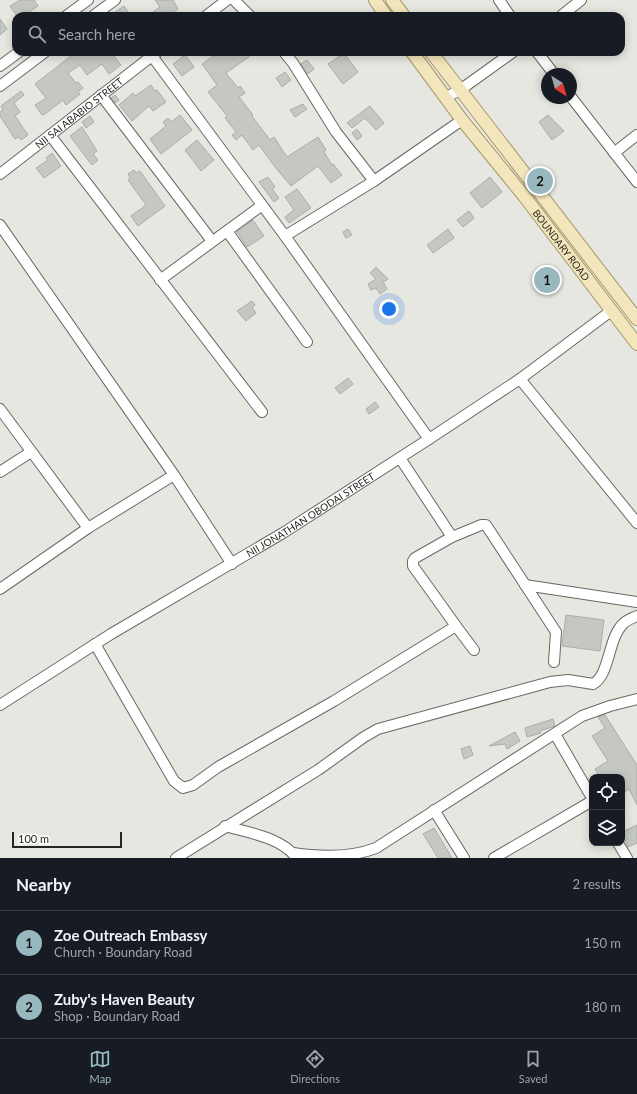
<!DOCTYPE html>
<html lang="en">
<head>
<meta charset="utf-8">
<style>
  :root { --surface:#171b24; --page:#20242c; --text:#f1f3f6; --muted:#9ea1a6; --line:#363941; --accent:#96b8be }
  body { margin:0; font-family:Lato,sans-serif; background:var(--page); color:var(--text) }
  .controls { position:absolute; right:12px; bottom:12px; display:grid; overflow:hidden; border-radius:8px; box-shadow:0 2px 10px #0003 }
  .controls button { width:36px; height:36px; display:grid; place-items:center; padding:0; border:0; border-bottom:1px solid var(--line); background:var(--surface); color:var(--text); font:20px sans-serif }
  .compass { position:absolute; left:541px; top:68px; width:36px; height:36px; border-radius:50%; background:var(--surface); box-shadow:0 2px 10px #0003; rotate:143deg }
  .scale { position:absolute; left:12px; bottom:10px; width:110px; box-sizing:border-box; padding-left:4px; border:2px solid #252623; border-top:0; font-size:11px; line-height:14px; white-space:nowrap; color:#252623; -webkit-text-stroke:3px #fffffe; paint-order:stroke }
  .you { position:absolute; left:389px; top:309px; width:14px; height:14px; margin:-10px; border:3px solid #fff; border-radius:50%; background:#1a73e8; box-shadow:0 0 0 6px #1a73e833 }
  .badge { display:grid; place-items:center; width:26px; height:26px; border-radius:50%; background:var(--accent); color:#111; font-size:13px; font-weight:700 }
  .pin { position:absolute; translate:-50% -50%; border:2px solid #fff; box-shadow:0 1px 4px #0006 }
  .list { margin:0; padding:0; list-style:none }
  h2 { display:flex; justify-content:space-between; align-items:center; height:52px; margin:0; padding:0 16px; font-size:17px }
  h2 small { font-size:13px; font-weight:400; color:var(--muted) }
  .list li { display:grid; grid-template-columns:26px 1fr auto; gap:12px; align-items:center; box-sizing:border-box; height:64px; padding:0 16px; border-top:1px solid var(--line) }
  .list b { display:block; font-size:15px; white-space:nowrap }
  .list p { margin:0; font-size:13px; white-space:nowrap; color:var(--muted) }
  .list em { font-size:13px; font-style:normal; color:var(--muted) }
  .icon { flex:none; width:22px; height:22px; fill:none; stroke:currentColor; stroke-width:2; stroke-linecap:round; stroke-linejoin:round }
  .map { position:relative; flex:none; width:637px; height:858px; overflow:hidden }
  .search { position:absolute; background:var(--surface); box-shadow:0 2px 10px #0003; left:12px; right:12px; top:12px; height:44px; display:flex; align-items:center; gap:10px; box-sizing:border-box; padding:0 14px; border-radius:12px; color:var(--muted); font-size:15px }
  .sheet { height:180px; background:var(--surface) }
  nav { display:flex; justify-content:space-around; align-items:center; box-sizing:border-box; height:56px; border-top:1px solid var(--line); background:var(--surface); font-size:11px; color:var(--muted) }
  nav a { display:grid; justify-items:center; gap:2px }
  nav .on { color:var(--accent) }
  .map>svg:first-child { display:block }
</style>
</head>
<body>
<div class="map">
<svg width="637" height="858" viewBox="0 0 637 858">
  <rect width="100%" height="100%" fill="#e6e7e0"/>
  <path fill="#c5c8c2" stroke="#aaada8" d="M20,0H34L38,6L23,16H17L10,6Z
    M155,0H173L178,9L167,16H156L153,12L160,7Z
    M124,6L131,16H110L118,10Z
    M0,19L7,29L0,35Z
    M76,52H111L121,65L109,74L102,64L87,75L80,65L68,73L76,83L78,82L83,88L78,92L80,94L66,105L63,100L45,114L42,115L35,105L46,98L35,84Z
    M219,52H247L250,56L226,73L238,88L240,86L245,93L239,97L253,115L252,116L270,140L274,137L287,157L318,137L326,150L324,152L332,165L333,164L342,175L331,183L318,166L291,186L275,167L259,145L253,150L242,135L236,140L232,135L236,132L225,118L227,116L208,92L217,85L202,64Z
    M344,53L358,72L343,84L328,64Z
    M185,55L194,67L182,76L173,64Z
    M307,60L314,69L308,74L301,64Z
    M285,72L291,80L282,87L276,78Z
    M151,85L155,91L157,90L166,102L153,111L149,106L132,121L119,105L133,93L135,96Z
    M21,91L24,95L14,103L20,112L15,116L28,135L21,140L19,137L15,139L0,116V112L3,110L1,106Z
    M115,95L119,100L115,103L111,98Z
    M303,104L307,109L295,117L290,110Z
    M370,106L384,123L376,130L365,118L352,128L347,123Z
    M180,115L192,130L161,154L150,139L166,126L163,122L168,118L171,122Z
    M548,115L564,131L552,140L539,122Z
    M90,116L94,122L86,128L82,122Z
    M82,127L97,151L93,154L98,160L92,165L70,136Z
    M357,129L362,136L357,140L352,133Z
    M197,140L214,160L201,171L185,150Z
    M52,153L61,166L44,178L36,168L48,160L46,158Z
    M134,170L136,173L140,171L165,206L138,226L131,216L146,205L128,180L130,178L128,174Z
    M268,177L275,187L272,189L279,198L274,202L259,182Z
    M490,177L502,192L482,208L470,193Z
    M297,189L311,208L289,223L285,217L294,210L285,197Z
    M469,211L474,218L463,227L457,220Z
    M253,220L264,236L247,247L237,232Z
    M348,229L352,235L346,238L343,232Z
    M448,229L454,238L433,253L427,245Z
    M376,267L388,279L383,282L387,289L380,294L376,288L371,290L368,284L376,279L370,273Z
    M252,301L255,305L252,307L256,313L246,321L237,311Z
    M348,378L353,384L340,394L335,388Z
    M375,402L379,407L369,414L366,409Z
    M566,615L604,620L600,651L562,646Z
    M605,715L637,765V805L629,789L622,794V777H600L595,769L608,761L592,736L605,728L598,717Z
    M553,719L555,726L540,731L541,733L527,737L525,728Z
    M515,732L520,741L507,749L505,744L489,746Z
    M470,746L473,755L464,759L461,749Z
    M637,825V843L628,847L622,832Z
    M434,828L452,858H438L423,834Z"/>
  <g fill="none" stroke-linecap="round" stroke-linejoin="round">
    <defs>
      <g id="minor">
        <path d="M234,0L250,16"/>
        <path d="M499,0L510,16"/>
        <path d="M66,16L88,0"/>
        <path d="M93,16L115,0"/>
        <path d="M206,16L227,0"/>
        <path d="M561,16L581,0"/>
        <path d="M284,52L293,63L336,132L374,181"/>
        <path d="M537,52L554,74"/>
        <path d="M152,56L285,236L429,439"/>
        <path d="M0,66L19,52"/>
        <path d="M0,86L45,52"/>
        <path d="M101,95L212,241"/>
        <path d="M446,97L460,90L513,52"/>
        <path d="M571,97L637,182"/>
        <path d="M50,135L262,412"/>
        <path d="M614,153L637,135"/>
        <path id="s1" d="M0,174L157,52"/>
        <path d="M0,225L174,475L232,564"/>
        <path d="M227,231L307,342"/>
        <path d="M285,236L374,181L462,120"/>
        <path d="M160,280L261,206"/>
        <path d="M520,379L637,523"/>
        <path d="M0,409L88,528"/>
        <path d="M400,458L452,537L481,525H486L556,632L554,662"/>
        <path d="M0,472L31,452"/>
        <path d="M525,585L637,602"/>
        <path d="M0,589L88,528L174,475"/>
        <path d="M456,626L474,650"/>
        <path d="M95,644L174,781L183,788L193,785L218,767L334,701L456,626L413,566V561L415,558L452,537"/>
        <path id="s2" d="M0,705L111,634L283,533L429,439L520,379L611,311"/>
        <path d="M555,734L592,798"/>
        <path d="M434,810L464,858"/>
        <path d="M225,826C250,833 280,837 297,858"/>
        <path d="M618,843L627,858"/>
        <path d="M293,853C320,857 350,858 376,848L582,716L610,706L637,699"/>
        <path d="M176,858L318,770L364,737L378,729L550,682L568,680L593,684C610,675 608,638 623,624C626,620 633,618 637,616"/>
        <path d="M494,858L592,801"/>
      </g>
      <g id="major">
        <path d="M375,0L386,16"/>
        <path d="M392,0L404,16"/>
        <path id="s3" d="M412,52L462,120L524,196L637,344"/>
        <path d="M431,52L637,319"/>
      </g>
    </defs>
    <use href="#minor" stroke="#686963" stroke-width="12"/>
    <use href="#major" stroke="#a6986a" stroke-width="14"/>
    <use href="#minor" stroke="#fff" stroke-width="10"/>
    <use href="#major" stroke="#f3e6bc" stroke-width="12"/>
  </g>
  <g text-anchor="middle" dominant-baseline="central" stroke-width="4" stroke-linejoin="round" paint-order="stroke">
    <g font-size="10" fill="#252623" stroke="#fffffe">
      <text stroke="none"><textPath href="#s1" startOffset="100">NII SAI ABABIO STREET</textPath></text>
      <text stroke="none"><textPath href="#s3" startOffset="244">BOUNDARY ROAD</textPath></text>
      <text stroke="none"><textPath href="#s2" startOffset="364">NII JONATHAN OBODAI STREET</textPath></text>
    </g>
  </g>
</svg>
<div class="controls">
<button><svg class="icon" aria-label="locate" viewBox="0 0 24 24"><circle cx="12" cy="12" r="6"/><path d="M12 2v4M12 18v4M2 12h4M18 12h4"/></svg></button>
<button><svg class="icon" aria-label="layers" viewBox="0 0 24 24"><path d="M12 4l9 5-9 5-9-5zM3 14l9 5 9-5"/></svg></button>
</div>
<svg class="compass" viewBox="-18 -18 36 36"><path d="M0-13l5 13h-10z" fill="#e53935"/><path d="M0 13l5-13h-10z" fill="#9ea1a6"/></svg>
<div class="scale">100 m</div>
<div class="you"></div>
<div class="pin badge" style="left:547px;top:280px">1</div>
<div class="pin badge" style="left:540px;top:181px">2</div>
<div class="search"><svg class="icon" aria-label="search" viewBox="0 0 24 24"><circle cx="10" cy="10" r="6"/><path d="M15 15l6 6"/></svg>Search here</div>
</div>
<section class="sheet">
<h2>Nearby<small>2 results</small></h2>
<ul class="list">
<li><span class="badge">1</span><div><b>Zoe Outreach Embassy</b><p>Church · Boundary Road</p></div><em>150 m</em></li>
<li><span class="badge">2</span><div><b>Zuby's Haven Beauty</b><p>Shop · Boundary Road</p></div><em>180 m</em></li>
</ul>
</section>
<nav>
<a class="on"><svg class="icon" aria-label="map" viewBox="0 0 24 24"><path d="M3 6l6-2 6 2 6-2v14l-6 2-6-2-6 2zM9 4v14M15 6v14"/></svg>Map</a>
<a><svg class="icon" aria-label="directions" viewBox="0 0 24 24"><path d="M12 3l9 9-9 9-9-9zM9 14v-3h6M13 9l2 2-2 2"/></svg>Directions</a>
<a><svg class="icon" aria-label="saved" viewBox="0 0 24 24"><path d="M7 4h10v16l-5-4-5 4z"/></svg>Saved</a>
</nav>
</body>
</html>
